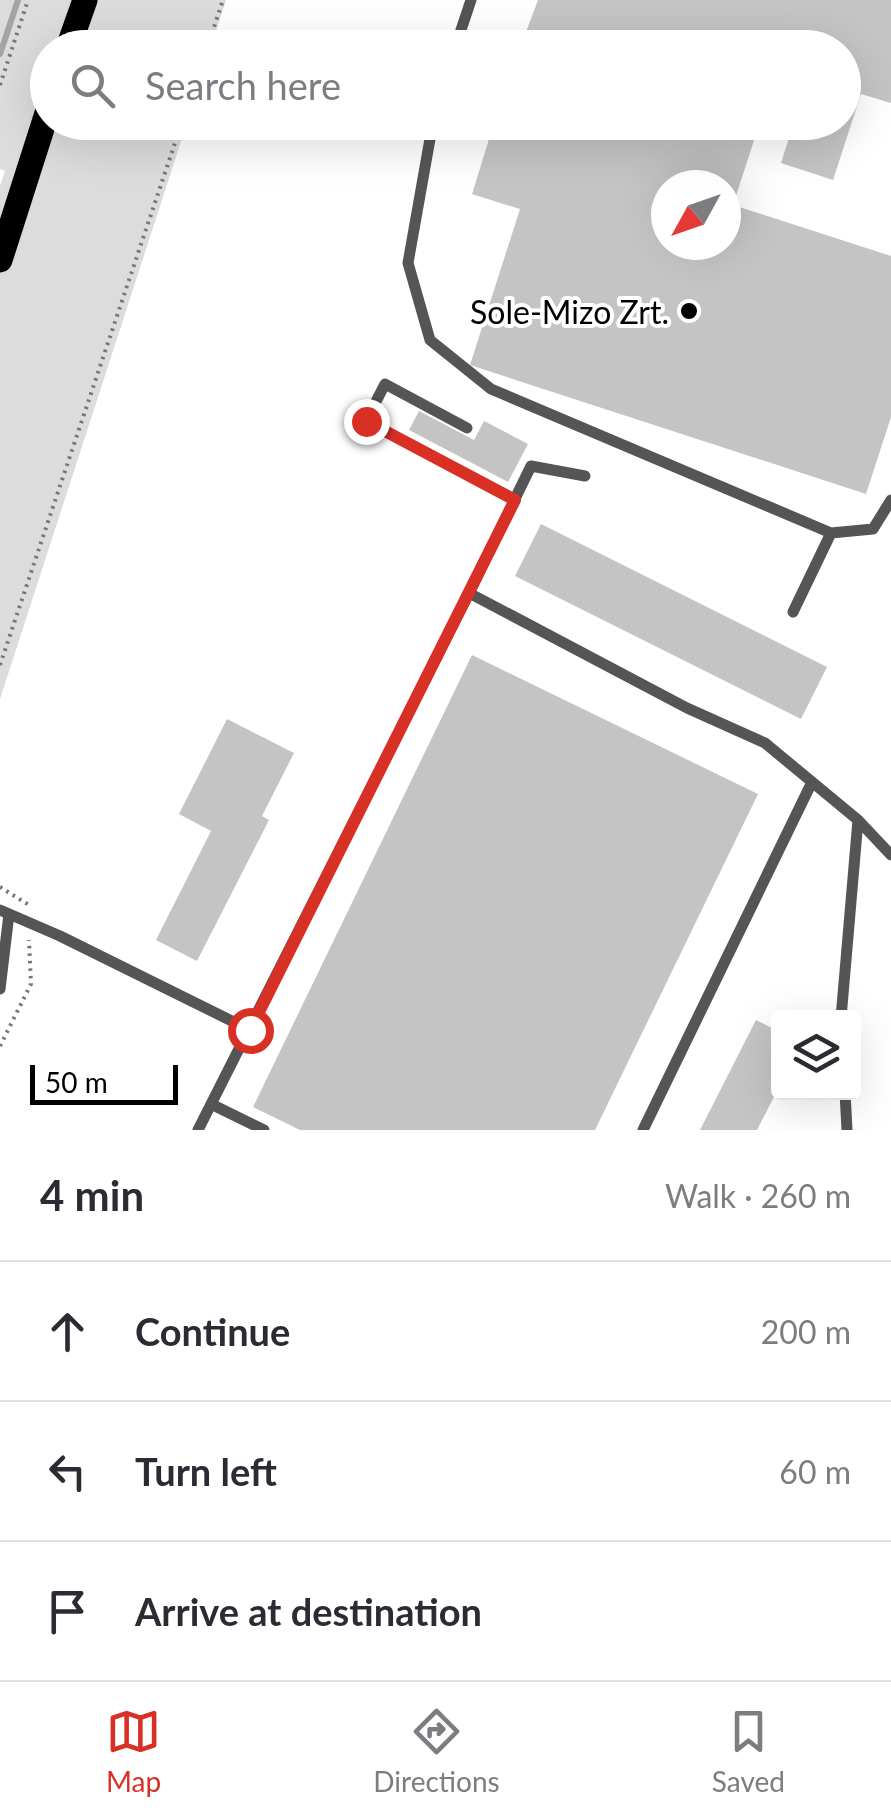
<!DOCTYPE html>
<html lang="en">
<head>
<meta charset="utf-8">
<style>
  :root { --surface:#fff; --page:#f7f7f7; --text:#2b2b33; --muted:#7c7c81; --line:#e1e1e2; --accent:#d93025 }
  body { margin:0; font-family:Lato,sans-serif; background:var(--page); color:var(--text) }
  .controls { position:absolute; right:30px; bottom:30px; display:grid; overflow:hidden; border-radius:10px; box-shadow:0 10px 40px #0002 }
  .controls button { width:90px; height:90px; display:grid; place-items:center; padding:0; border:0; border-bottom:2px solid var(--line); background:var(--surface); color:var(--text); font:50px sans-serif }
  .compass { position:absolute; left:651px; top:170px; width:90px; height:90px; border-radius:50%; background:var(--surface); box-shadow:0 10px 40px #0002; rotate:230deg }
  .scale { position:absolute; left:30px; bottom:25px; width:148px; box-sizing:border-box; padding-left:10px; border:5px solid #000; border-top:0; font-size:28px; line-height:35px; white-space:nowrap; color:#000; -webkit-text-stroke:8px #fff; paint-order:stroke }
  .stop { position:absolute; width:30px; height:30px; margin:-22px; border:8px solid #d93025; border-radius:50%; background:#fff }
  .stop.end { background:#d93025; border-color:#fff; box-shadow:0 2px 10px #0008 }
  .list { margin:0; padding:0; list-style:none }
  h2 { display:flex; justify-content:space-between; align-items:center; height:130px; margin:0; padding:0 40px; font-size:42px }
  h2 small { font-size:32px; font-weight:400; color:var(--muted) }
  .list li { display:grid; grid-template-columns:65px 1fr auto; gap:30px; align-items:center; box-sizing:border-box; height:140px; padding:0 40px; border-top:2px solid var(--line) }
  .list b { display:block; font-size:38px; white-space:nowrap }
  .list em { font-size:32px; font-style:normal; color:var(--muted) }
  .icon { flex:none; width:55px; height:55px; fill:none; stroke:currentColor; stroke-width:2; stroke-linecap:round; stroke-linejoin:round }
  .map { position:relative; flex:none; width:891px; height:1130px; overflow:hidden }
  .search { position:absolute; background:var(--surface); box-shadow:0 10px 40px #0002; left:30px; right:30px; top:30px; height:110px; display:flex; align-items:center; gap:25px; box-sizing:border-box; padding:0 35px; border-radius:55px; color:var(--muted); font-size:38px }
  .sheet { height:550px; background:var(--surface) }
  nav { display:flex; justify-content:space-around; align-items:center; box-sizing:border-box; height:140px; border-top:2px solid var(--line); background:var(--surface); font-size:28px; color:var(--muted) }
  nav a { display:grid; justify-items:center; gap:5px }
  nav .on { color:var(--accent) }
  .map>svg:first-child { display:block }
</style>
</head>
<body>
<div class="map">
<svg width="891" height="1130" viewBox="0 0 891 1130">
  <rect width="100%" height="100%" fill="#fff"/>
  <path fill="#dcdcdc" d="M0,0H226L211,47L48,48V122L187,123L0,699V186L5,171L0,169Z"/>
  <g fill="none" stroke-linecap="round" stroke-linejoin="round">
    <path stroke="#a3a3a3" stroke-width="6" d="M0,54L18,0"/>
  </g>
  <path fill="#c4c4c4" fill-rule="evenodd" d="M538,0H891V103L861,94L833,180L781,163L794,122H844V48H520Z
    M548,122H760L733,205L891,256V417L866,494L470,365L520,209L472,194L494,123L543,139ZM666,185H726V245H666Z
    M419,411L474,440L484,421L528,444L508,482L409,430Z
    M541,524L827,667L801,719L515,576Z
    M472,655L758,794L595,1130H300L253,1107Z
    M227,719L294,753L262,816L269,820L197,961L156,940L211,831L179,814Z
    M756,1020L778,1031V1089L757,1130H700Z"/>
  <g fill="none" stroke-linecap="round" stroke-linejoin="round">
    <defs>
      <path id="primary" d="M68,48L85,0
        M0,260L48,110"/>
    </defs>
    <use href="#primary" stroke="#dbdbdb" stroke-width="30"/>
    <path stroke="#777" stroke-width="4" stroke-dasharray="2.5 5" stroke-linecap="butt" d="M207,48L223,0
      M0,85L28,0
      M0,665L182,122
      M0,887L29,905
      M0,1046L31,984L29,940"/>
    <path stroke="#555" stroke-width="11" d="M455,48L471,0
      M433,122L408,263L430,340L491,389L831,533L873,529L891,500
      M467,428L385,384L366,421L515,500
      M469,593L531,466L585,476
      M793,612L831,533
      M0,910L60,936L250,1030
      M0,989L9,914
      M841,1018L858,820
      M845,1092L847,1130
      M211,1104L264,1130
      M198,1130L469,593L687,708L765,743L858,820L891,855
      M643,1130L812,782"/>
    <use href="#primary" stroke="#000" stroke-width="25"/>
  </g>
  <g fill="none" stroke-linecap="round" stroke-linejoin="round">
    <path stroke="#d93025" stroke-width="12" d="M250,1030L515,500L366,421"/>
  </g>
  <circle fill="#000" stroke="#fff" stroke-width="4" cx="689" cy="311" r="10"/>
  <g text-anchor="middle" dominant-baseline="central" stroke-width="8" stroke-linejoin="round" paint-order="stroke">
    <g font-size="32" fill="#000" stroke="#fff" text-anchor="end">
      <text x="669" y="311">Sole-Mizo Zrt.</text>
    </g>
  </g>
</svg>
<div class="controls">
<button><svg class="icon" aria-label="layers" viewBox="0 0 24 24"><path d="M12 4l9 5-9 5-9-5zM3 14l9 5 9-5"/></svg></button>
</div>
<svg class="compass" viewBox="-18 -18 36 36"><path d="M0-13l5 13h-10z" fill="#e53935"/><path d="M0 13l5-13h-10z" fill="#7c7c81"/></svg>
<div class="scale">50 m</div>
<div class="stop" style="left:250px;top:1030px"></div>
<div class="stop end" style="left:366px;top:421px"></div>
<div class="search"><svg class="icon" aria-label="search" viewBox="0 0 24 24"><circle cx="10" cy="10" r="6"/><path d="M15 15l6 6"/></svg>Search here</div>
</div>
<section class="sheet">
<h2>4 min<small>Walk · 260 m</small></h2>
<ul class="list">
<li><svg class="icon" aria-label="ahead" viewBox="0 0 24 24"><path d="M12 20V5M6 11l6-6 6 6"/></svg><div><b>Continue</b></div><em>200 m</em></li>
<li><svg class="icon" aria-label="left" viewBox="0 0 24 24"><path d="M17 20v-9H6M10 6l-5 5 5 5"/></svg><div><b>Turn left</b></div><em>60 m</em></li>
<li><svg class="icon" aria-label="arrive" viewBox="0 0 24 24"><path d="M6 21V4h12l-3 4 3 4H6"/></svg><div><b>Arrive at destination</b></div></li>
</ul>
</section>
<nav>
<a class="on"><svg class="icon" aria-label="map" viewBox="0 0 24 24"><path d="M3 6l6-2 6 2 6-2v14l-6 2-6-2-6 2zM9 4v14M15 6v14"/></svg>Map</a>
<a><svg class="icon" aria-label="directions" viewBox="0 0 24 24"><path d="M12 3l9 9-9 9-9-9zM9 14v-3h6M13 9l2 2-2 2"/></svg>Directions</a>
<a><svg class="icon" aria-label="saved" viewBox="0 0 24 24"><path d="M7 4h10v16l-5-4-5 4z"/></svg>Saved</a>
</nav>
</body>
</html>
